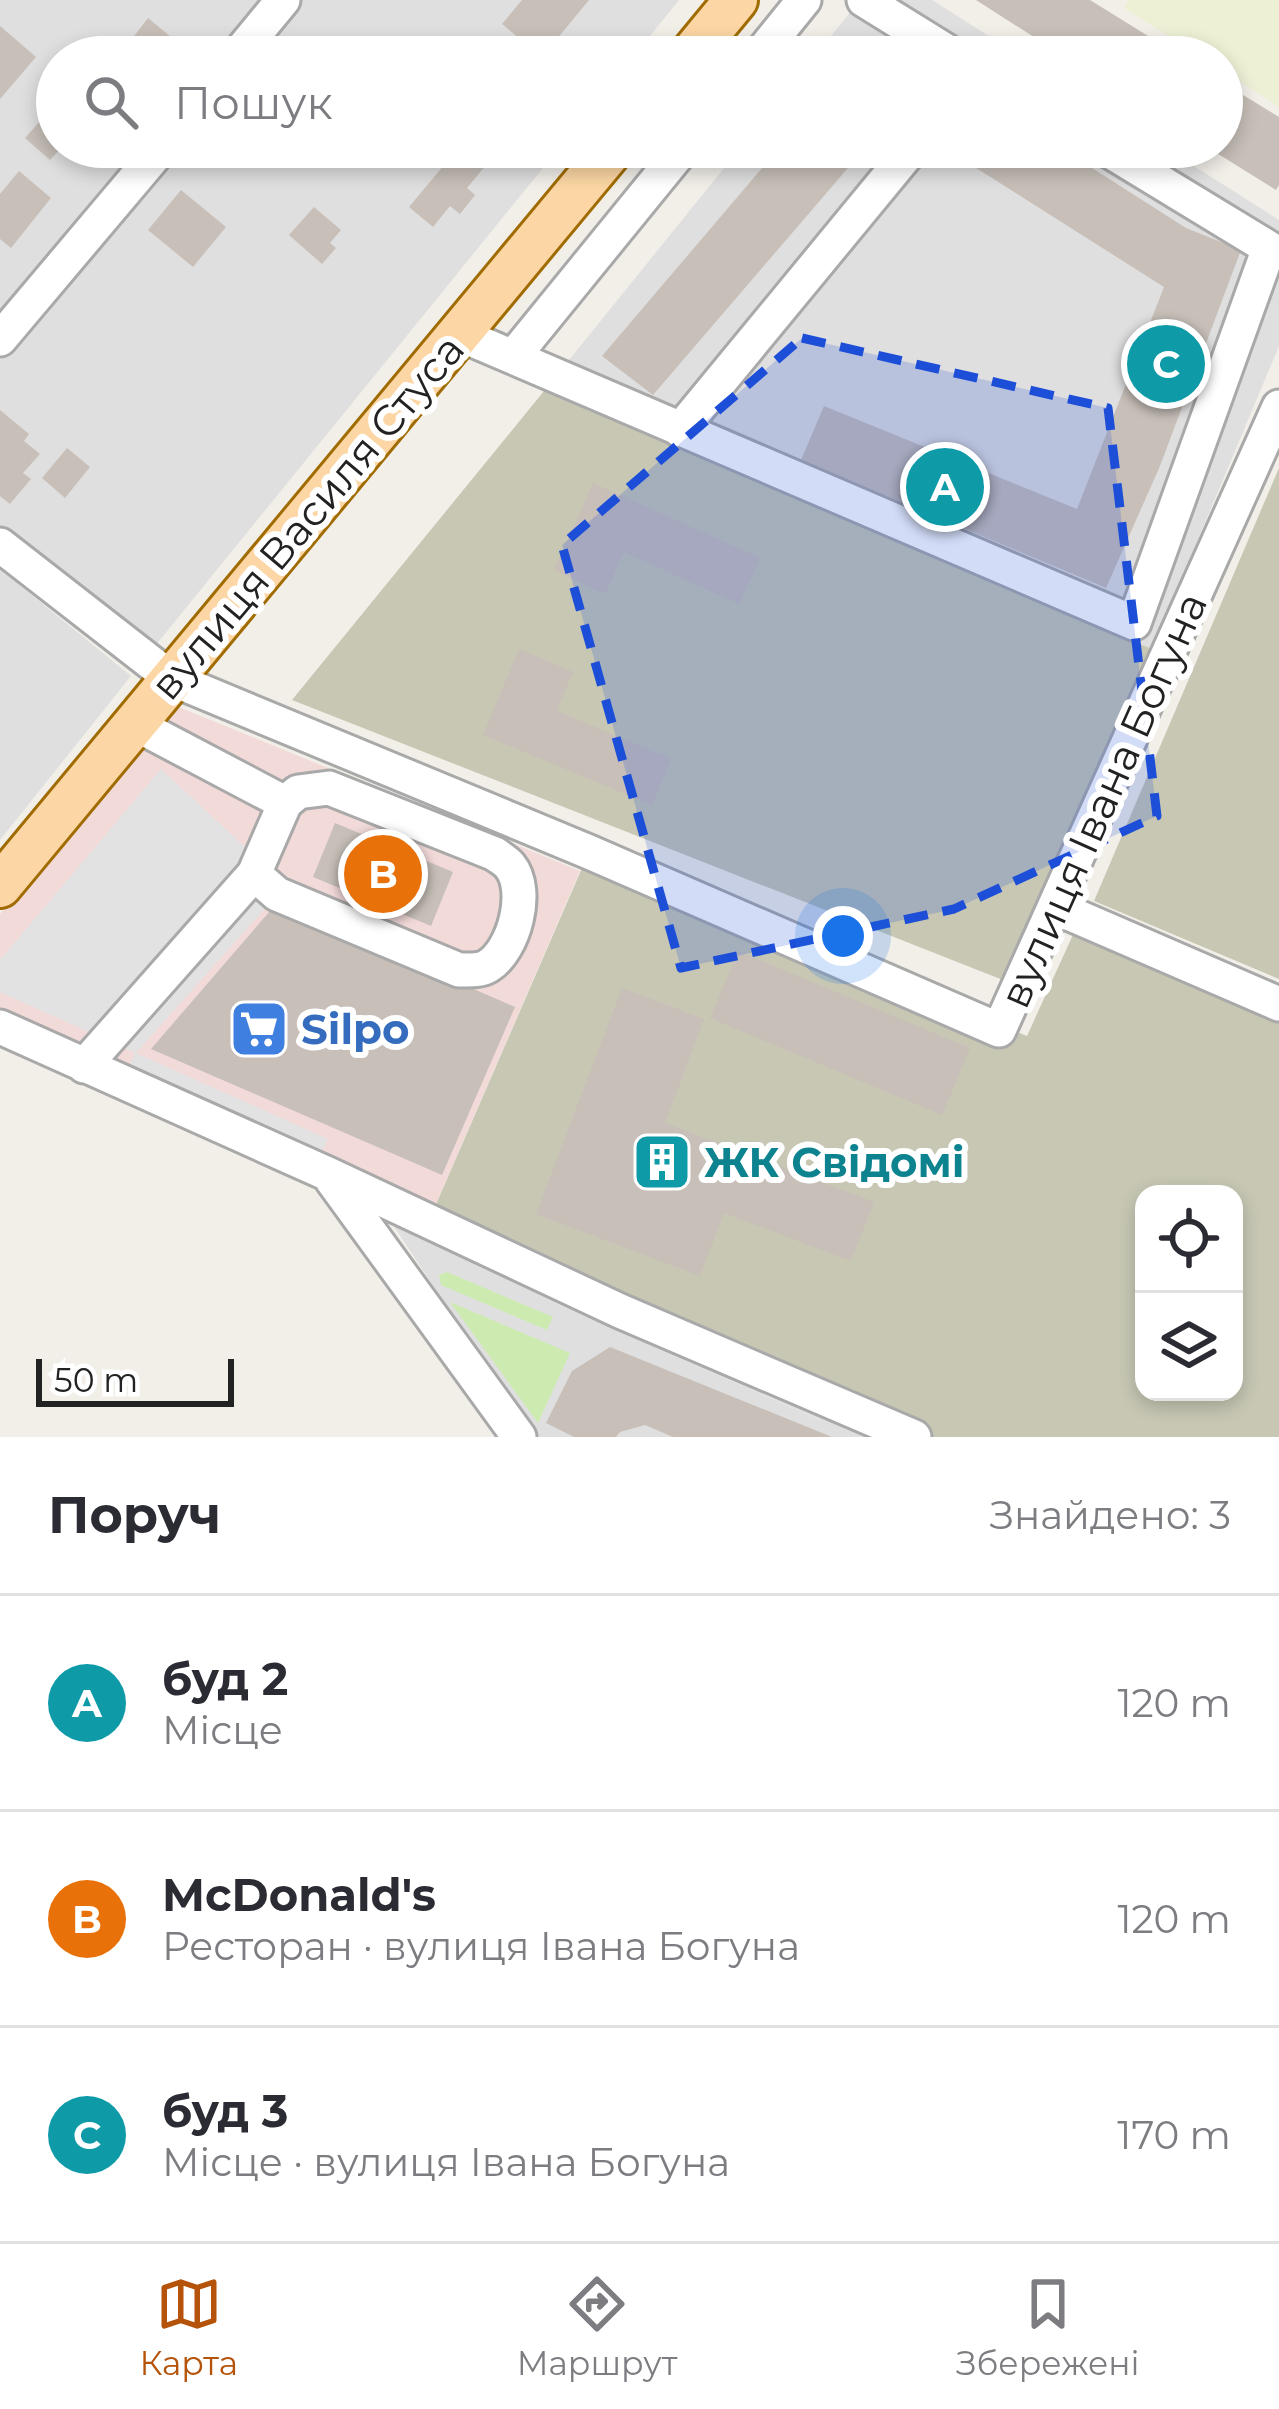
<!DOCTYPE html>
<html lang="uk">
<head>
<meta charset="utf-8">
<style>
  :root { --surface:#fff; --page:#f7f7f7; --text:#2b2b33; --muted:#7c7c81; --line:#e1e1e2; --accent:#b45309 }
  body { margin:0; font-family:Montserrat,sans-serif; background:var(--page); color:var(--text) }
  .controls { position:absolute; right:36px; bottom:36px; display:grid; overflow:hidden; border-radius:24px; box-shadow:0 6px 18px #0003 }
  .controls button { width:108px; height:108px; display:grid; place-items:center; padding:0; border:0; border-bottom:3px solid var(--line); background:var(--surface); color:var(--text); font:60px sans-serif }
  .scale { position:absolute; left:36px; bottom:30px; width:198px; box-sizing:border-box; padding-left:12px; border:6px solid #222; border-top:0; font-size:33px; line-height:42px; white-space:nowrap; color:#222; -webkit-text-stroke:9px #fff; paint-order:stroke }
  .you { position:absolute; left:843px; top:936px; width:42px; height:42px; margin:-30px; border:9px solid #fff; border-radius:50%; background:#1a73e8; box-shadow:0 0 0 18px #1a73e833 }
  .badge { display:grid; place-items:center; width:78px; height:78px; border-radius:50%; background:var(--accent); color:#fff; font-size:39px; font-weight:700 }
  .pin { position:absolute; translate:-50% -50%; border:6px solid #fff; box-shadow:0 3px 12px #0006 }
  .list { margin:0; padding:0; list-style:none }
  h2 { display:flex; justify-content:space-between; align-items:center; height:156px; margin:0; padding:0 48px; font-size:51px }
  h2 small { font-size:39px; font-weight:400; color:var(--muted) }
  .list li { display:grid; grid-template-columns:78px 1fr auto; gap:36px; align-items:center; box-sizing:border-box; height:216px; padding:0 48px; border-top:3px solid var(--line) }
  .list b { display:block; font-size:45px; white-space:nowrap }
  .list p { margin:0; font-size:39px; white-space:nowrap; color:var(--muted) }
  .list em { font-size:39px; font-style:normal; color:var(--muted) }
  .icon { flex:none; width:66px; height:66px; fill:none; stroke:currentColor; stroke-width:2; stroke-linecap:round; stroke-linejoin:round }
  .map { position:relative; flex:none; width:1279px; height:1437px; overflow:hidden }
  .search { position:absolute; background:var(--surface); box-shadow:0 6px 18px #0003; left:36px; right:36px; top:36px; height:132px; display:flex; align-items:center; gap:30px; box-sizing:border-box; padding:0 42px; border-radius:66px; color:var(--muted); font-size:45px }
  .sheet { height:804px; background:var(--surface) }
  nav { display:flex; justify-content:space-around; align-items:center; box-sizing:border-box; height:168px; border-top:3px solid var(--line); background:var(--surface); font-size:33px; color:var(--muted) }
  nav a { display:grid; justify-items:center; gap:6px }
  nav .on { color:var(--accent) }
  .map>svg:first-child { display:block }
</style>
</head>
<body>
<div class="map">
<svg width="1279" height="1437" viewBox="0 0 1279 1437">
  <rect width="100%" height="100%" fill="#f2efe9"/>
  <path fill="#e0dfdf" d="M0,0H267L221,57H57V147H147L0,325Z
    M298,0H679L633,57H251Z
    M860,0H932L1022,57H814Z
    M176,147H560L151,651L0,530V360Z
    M741,147H1164L1279,220V346L1152,649L544,391Z
    M0,569L131,676L0,840Z
    M387,1216L888,1437H534Z"/>
  <path fill="#f2dad9" d="M169,703L580,871L436,1204L0,1011V914Z"/>
  <path fill="#c7c7b4" fill-rule="evenodd" d="M544,391L1152,649L1008,982L292,700Z
    M1279,468V979L1094,901Z
    M589,852L1027,1036L1081,917L1279,1004V1437H920L428,1223ZM1144,1194H1234V1392H1144Z"/>
  <path fill="#eef0d5" d="M1128,0H1279V107L1222,70V57H1201L1124,8Z"/>
  <path fill="#cdebb0" d="M447,1272L553,1317L547,1330L441,1285L439,1275Z
    M450,1302L570,1353L538,1423Z"/>
  <path fill="#e2e2e2" d="M161,769L286,885L136,1053L328,1139L320,1157L127,1072L135,1053L0,992V960Z
    M551,1289L825,1410L820,1421L547,1300Z"/>
  <path fill="#c7bfb8" d="M522,0H589L542,57L502,24Z
    M976,0H1090L1182,57H1065Z
    M148,18L182,46L173,57H118Z
    M0,26L36,57L0,99Z
    M317,36L343,57H301Z
    M872,38L894,57H857Z
    M1222,82L1279,117V185L1276,190L1207,147H1222Z
    M57,102V147H62L50,160L25,138Z
    M459,147L486,165L467,188L475,195L460,214L450,206L433,227L409,207Z
    M780,147H866L653,395L602,356Z
    M943,147H1059L1186,228L1241,250L1160,466L1106,588L801,460L824,406L1077,509L1164,287Z
    M19,171L51,198L11,248L0,239V194Z
    M181,190L226,227L193,267L148,230Z
    M314,207L341,230L330,243L336,248L322,264L289,235Z
    M0,410L29,434L24,441L40,454L23,473L31,479L10,504L0,496Z
    M67,448L90,467L65,498L42,478Z
    M593,483L760,558L739,604L624,552L605,594L554,570Z
    M519,649L573,672L557,711L671,759L652,805L483,735Z
    M335,823L453,872L431,926L313,877Z
    M276,904L515,1007L442,1175L151,1049Z
    M738,951L970,1048L942,1115L710,1018Z
    M622,988L704,1019L665,1123L874,1202L851,1261L724,1213L700,1276L536,1214Z
    M610,1347L832,1437H673L645,1425L620,1432L616,1437H574L546,1423L572,1371Z"/>
  <g fill="none" stroke-linecap="round" stroke-linejoin="round">
    <defs>
      <path id="minor" d="M864,0L956,57
        M236,57L283,0
        M758,57L804,0
        M459,334L1134,623L1269,248L1103,147
        M0,339L162,147
        M513,357L684,147
        M680,430L913,147
        M0,545L172,679L589,852L999,1030L1279,407
        M254,874L277,894L459,970C468,970 480,971 488,966C514,950 530,891 510,866C506,861 500,858 495,854L329,788L298,792L285,803
        M1057,908L1279,1004
        M0,1027L328,1174L620,1311L914,1437
        M84,1066L254,874L285,803L135,724
        M332,1180L519,1437"/>
      <path id="major" d="M689,57L736,0
        M0,886L614,147"/>
    </defs>
    <use href="#minor" stroke="#a9a9a9" stroke-width="39"/>
    <use href="#major" stroke="#a06b00" stroke-width="48"/>
    <use href="#minor" stroke="#fff" stroke-width="33"/>
    <use href="#major" stroke="#fcd6a4" stroke-width="42"/>
  </g>
  <path fill="#1d4ed8" fill-opacity="0.2" stroke="#1d4ed8" stroke-width="9" stroke-dasharray="24 15" stroke-linejoin="round" d="M802,338L1108,408L1157,816L954,909L681,968L562,545Z"/>
  <defs>
    <symbol id="supermarket-square" viewBox="-11 -11 22 22"><rect x="-9" y="-9" width="18" height="18" rx="4" fill="#3f7fe0" stroke="#fff"/><path d="M-6-5.5h2.5l.6 2H6L4.5 2H-2.5L-4.4-4H-6ZM-1.5 3.2a1.3 1.3 0 1 0 .1 0ZM3 3.2a1.3 1.3 0 1 0 .1 0Z" fill="#fff"/></symbol>
    <symbol id="building-square" viewBox="-11 -11 22 22"><rect x="-9" y="-9" width="18" height="18" rx="4" fill="#0f9aa8" stroke="#fff"/><path d="M-4-6H4V6H1V3H-1V6H-4ZM-2.5-4.3h1.7v1.8h-1.7ZM.8-4.3h1.7v1.8H.8ZM-2.5-1h1.7V.8h-1.7ZM.8-1h1.7V.8H.8Z" fill="#fff"/></symbol>
  </defs>
  <g fill-rule="evenodd">
    <use href="#supermarket-square" x="226" y="996" width="66" height="66"/>
    <use href="#building-square" x="629" y="1129" width="66" height="66"/>
  </g>
  <g text-anchor="middle" dominant-baseline="central" stroke-width="12" stroke-linejoin="round" paint-order="stroke">
    <g font-size="42" fill="#222" stroke="#fff">
      <text transform="translate(307 517) rotate(-50)">вулиця Василя Стуса</text>
      <text transform="translate(1103 800) rotate(-66)">вулиця Івана Богуна</text>
    </g>
    <g font-size="42" font-weight="bold" fill="#366cbe" stroke="#fff" text-anchor="start">
      <text x="301" y="1029">Silpo</text>
    </g>
    <g font-size="42" font-weight="bold" fill="#0d838f" stroke="#fff" text-anchor="start">
      <text x="704" y="1162">ЖК Свідомі</text>
    </g>
  </g>
</svg>
<div class="controls">
<button><svg class="icon" aria-label="locate" viewBox="0 0 24 24"><circle cx="12" cy="12" r="6"/><path d="M12 2v4M12 18v4M2 12h4M18 12h4"/></svg></button>
<button><svg class="icon" aria-label="layers" viewBox="0 0 24 24"><path d="M12 4l9 5-9 5-9-5zM3 14l9 5 9-5"/></svg></button>
</div>
<div class="scale">50 m</div>
<div class="you"></div>
<div class="pin badge" style="left:945px;top:487px;background:#0f9aa8">A</div>
<div class="pin badge" style="left:383px;top:874px;background:#e8710a">B</div>
<div class="pin badge" style="left:1166px;top:364px;background:#0f9aa8">C</div>
<div class="search"><svg class="icon" aria-label="search" viewBox="0 0 24 24"><circle cx="10" cy="10" r="6"/><path d="M15 15l6 6"/></svg>Пошук</div>
</div>
<section class="sheet">
<h2>Поруч<small>Знайдено: 3</small></h2>
<ul class="list">
<li><span class="badge" style="background:#0f9aa8">A</span><div><b>буд 2</b><p>Місце</p></div><em>120 m</em></li>
<li><span class="badge" style="background:#e8710a">B</span><div><b>McDonald's</b><p>Ресторан · вулиця Івана Богуна</p></div><em>120 m</em></li>
<li><span class="badge" style="background:#0f9aa8">C</span><div><b>буд 3</b><p>Місце · вулиця Івана Богуна</p></div><em>170 m</em></li>
</ul>
</section>
<nav>
<a class="on"><svg class="icon" aria-label="map" viewBox="0 0 24 24"><path d="M3 6l6-2 6 2 6-2v14l-6 2-6-2-6 2zM9 4v14M15 6v14"/></svg>Карта</a>
<a><svg class="icon" aria-label="directions" viewBox="0 0 24 24"><path d="M12 3l9 9-9 9-9-9zM9 14v-3h6M13 9l2 2-2 2"/></svg>Маршрут</a>
<a><svg class="icon" aria-label="saved" viewBox="0 0 24 24"><path d="M7 4h10v16l-5-4-5 4z"/></svg>Збережені</a>
</nav>
</body>
</html>
